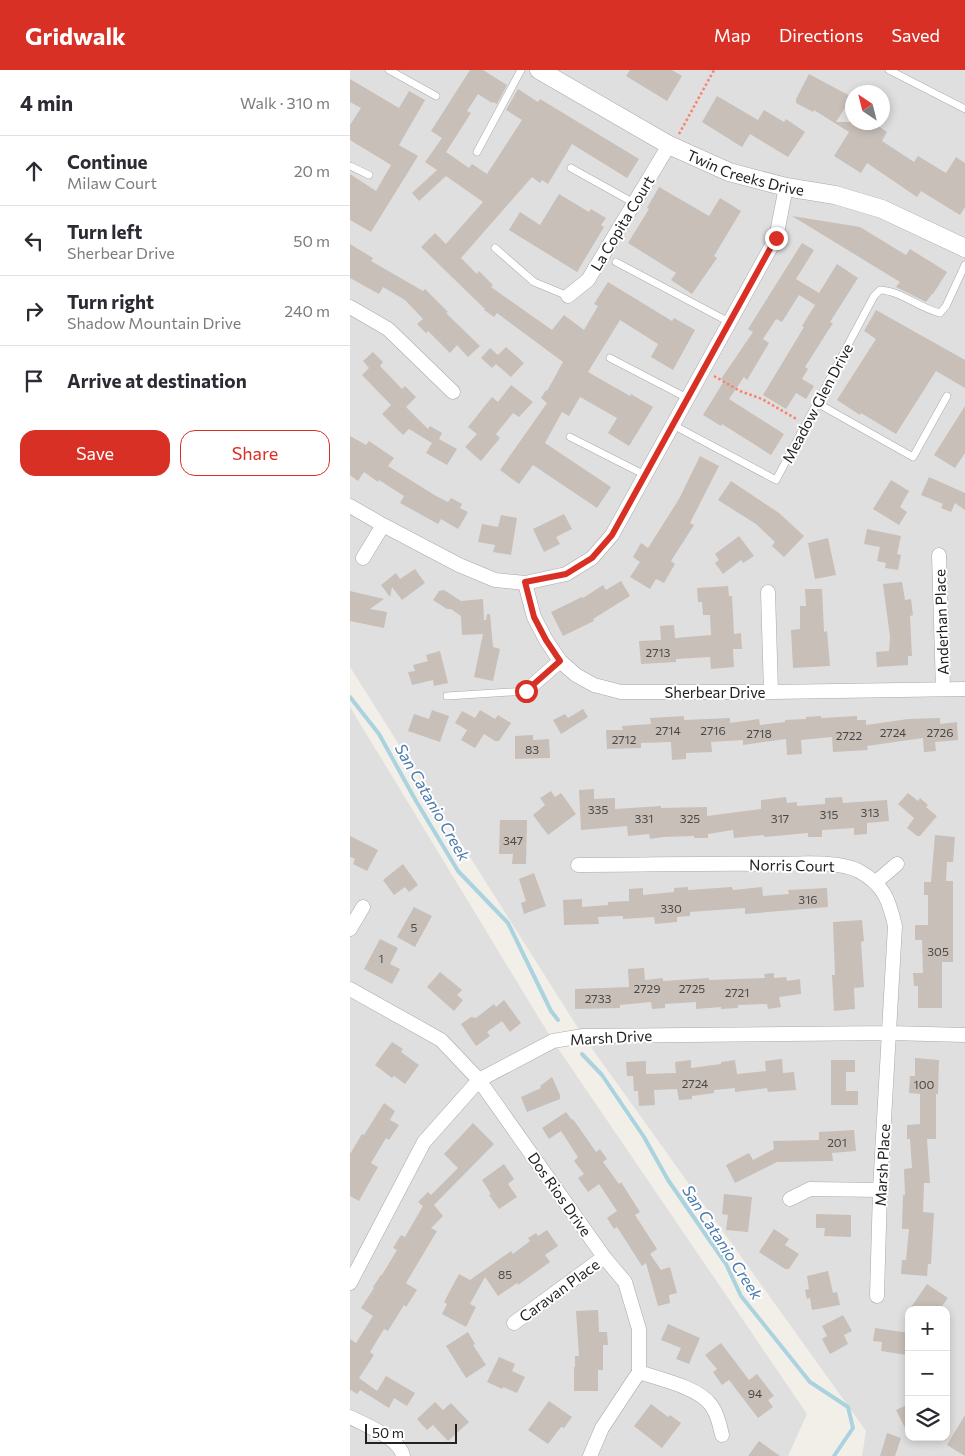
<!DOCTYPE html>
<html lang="en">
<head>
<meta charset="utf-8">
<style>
  :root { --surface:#fff; --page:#f7f7f7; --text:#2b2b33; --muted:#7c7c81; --line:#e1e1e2; --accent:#d93025 }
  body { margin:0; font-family:Commissioner,sans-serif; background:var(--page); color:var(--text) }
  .controls { position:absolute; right:15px; bottom:15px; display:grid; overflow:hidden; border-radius:10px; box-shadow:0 2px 8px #0003 }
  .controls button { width:45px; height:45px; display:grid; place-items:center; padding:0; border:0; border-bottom:1px solid var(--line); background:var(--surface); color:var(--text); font:25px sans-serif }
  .compass { position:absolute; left:495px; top:15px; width:45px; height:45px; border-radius:50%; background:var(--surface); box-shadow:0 2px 8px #0003; rotate:325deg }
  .scale { position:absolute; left:15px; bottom:12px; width:92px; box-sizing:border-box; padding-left:5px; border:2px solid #222; border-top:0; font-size:14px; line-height:18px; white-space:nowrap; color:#222; -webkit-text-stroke:4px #fff; paint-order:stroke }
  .stop { position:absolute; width:15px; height:15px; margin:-11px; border:4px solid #d93025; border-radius:50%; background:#fff }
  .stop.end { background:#d93025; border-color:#fff; box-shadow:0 1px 5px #0008 }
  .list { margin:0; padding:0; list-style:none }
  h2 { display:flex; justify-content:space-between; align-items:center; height:65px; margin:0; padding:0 20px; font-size:21px }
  h2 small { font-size:16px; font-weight:400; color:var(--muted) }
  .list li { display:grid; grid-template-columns:32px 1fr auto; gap:15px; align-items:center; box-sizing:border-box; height:70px; padding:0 20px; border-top:1px solid var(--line) }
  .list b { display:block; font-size:19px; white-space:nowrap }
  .list p { margin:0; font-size:16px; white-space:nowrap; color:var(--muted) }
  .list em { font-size:16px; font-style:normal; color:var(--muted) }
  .actions { display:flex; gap:10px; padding:15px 20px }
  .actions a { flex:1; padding:11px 0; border:1px solid var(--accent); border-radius:15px; text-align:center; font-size:18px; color:var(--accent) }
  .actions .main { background:var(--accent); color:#fff }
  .icon { flex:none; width:28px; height:28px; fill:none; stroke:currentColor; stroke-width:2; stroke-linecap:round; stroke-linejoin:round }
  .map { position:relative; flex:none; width:615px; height:1386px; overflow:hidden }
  header { display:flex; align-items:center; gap:30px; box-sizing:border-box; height:70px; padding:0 25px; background:var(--accent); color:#fff }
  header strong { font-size:24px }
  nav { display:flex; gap:28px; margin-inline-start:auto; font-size:18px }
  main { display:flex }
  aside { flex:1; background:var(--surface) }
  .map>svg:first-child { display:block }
</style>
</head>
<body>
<header>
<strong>Gridwalk</strong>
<nav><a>Map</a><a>Directions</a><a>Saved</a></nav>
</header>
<main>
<aside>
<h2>4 min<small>Walk · 310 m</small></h2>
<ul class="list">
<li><svg class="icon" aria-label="ahead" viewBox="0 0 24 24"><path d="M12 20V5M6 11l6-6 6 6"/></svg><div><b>Continue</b><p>Milaw Court</p></div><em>20 m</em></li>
<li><svg class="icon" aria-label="left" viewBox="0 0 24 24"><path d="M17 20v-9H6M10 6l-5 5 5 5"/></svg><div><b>Turn left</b><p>Sherbear Drive</p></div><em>50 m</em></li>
<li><svg class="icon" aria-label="right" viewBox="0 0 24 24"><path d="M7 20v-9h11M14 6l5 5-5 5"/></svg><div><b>Turn right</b><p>Shadow Mountain Drive</p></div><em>240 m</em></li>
<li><svg class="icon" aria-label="arrive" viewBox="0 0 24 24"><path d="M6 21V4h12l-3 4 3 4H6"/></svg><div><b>Arrive at destination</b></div></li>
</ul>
<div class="actions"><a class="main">Save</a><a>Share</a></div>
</aside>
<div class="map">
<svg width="615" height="1386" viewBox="0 0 615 1386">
  <rect width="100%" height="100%" fill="#f2efe9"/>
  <path fill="#e0dfdf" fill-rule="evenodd" d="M0,0H615V1386H512L516,1361L233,966L0,597ZM502,22H532V52H502ZM559,1240H596V1367H559Z
    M0,637L203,971L457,1344L438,1386H0Z"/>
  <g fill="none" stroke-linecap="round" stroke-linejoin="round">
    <path stroke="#aad3df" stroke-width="4" d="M0,627L29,664L66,731L108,801L158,853L201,941L208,950
      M232,984L252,1005L294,1067L318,1110L376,1194L391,1226L460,1312L498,1337L503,1358L484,1386"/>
  </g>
  <path fill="#c7bfb8" d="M120,0H133L157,15L147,34L143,32L142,33L128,24L117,41L121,43L96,82L119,98L122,94L137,104L172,50L156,40L168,19L188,32L190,29L289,89L277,108L222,74L198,114L192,110L190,113L182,107L111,188L127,204L129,201L143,215L141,217L202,260L214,245L234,260L248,236L244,234L258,212L322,251L324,248L345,260L323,300L301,287L308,274L270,250L238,302L280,326L281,324L303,337L279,376L258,363L267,348L230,327L219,346L212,342L195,373L261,417L247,438L183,395L169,414L150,400L197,333L191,328L196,320L197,321L213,292L147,243L144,247L134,240L135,239L71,177L85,163L96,174L133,132L96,106L69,131L62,123L87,100L75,92L92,68L81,61Z
    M280,0H322L332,6L317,31L276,6Z
    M459,4L502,27L486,52H522L537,62L532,71L564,92L568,86L596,103L606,87L615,93V137L610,145L571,121L567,127L517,93L511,103L484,86L499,62L464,40L463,42L446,33V29Z
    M0,9L49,38L59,21L75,30L49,75L68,86L21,162L0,150V104L26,121L41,95L0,70V55L11,38L0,32Z
    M367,26L408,50L414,40L434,52L436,49L455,62L438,87L400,64L392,77L352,52Z
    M309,117L359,146L370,128L391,141L364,186L367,188L342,224L321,210L326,203L278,173L299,139L297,138Z
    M209,124L239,142L241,139L256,148L251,155L254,157L227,202L159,160L170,142L190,155Z
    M442,146L510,157L556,185L560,179L597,202L583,224H582L576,232L546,217L550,212Z
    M452,173L464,180L446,209L469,223L487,194L508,208L480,252L483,253L455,297L458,299L452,309L464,316L456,329L446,323L436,339L413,325L454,257L452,256L465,235L449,225L432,252L426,249L413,269L419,273L397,310L394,307L379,329L434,364L421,385L372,354L371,356L353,345L374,311L371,309L403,262L398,259Z
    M0,174L23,188L21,191L73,221L75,219L98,242L96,243L130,276L118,287L107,275L100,283L78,261L76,263L67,254L73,249L55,230L33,217L29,224L0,208Z
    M526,240L615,290V318L586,301L546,364L511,343L510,345L487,330L526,269L514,261Z
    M156,277L174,293L161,307L146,294L142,298L131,288L140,278L148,285Z
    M23,282L33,292L30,296L52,319L55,316L66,327L56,337L78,359L80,356L92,363L89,369L107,379L97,395L76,383L82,373L59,359L53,365L32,344L41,335L12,305L19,298L13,291Z
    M161,315L183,332L169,347L163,343L146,364L150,368L131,391L115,377L127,364L118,357L142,327L148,332Z
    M615,336V383L605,398L584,385Z
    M0,366L16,375L19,371L44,388L38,396L86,426L98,432L101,428L112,434L110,438L118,442L108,459L91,449L88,454L50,433L54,426L29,410L28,412L14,402L8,411L0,405Z
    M350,386L369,396L340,453L344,455L321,491L325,494L314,513L306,509L300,519L280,507L290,492L283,487L291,473L298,478L329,429Z
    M579,407L615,423V440L605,433L601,442L591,438L593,434L571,425Z
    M541,410L559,421L550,437L557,442L549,455L523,439Z
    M381,411L429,443L454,466L434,487L422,476L425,472L406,454L368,430Z
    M214,444L222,459L206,467L210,474L194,482L183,459Z
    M151,445L167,448L161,485L143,482L145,475L128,472L132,454L148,457Z
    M517,459L551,466L547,484L551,485L548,500L535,498L536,493L527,491L530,477L514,474Z
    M389,466L404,486L393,493L391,490L373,504L365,493L369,490L365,484Z
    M478,468L486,505L465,509L458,473Z
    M65,499L75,513L52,530L42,517L40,527L31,515L46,503L50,509Z
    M271,511L280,526L243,549L244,551L213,566L201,542L232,527L233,528L253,515L256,520Z
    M552,512L555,530L561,529L563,545L560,546L562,586H558V595L527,597L526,582L539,581L540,567L533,514Z
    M378,516L379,526H382L384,564L391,563L392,579H383L384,597L361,599L360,587L326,589V592L291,594L289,571L311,570L310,556L324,555L325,568L361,565L360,545H353L352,532H348L347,518Z
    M455,519H472L474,562L477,561L480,596L443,598L441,560L450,559V536H456Z
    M94,520L111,531L133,529L134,550H136L137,544H140L143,577L150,579L143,611L124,607L133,564L112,565L111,546L101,539H97L83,530L89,521Z
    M0,521L34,529L20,539L37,542L34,558L0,551Z
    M90,581L98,613L84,616L83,610L62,615L58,602L65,601L63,595L78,591L76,585Z
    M233,639L238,647L211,664L203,650L215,644L218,648Z
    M82,640L99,646L90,672L58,661L64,644L79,649Z
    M130,640L145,649L148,645L161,653L149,671H145L134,664L125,678L111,670L117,660L105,653L112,641L125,648Z
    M334,646V650L380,648V653L409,649L410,655L435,652V650L456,649V647L471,646V648L507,646V650H516V655L558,649L590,648V654L607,652L608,670L585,672L586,681L574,682L573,668L517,676L518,680L483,682L482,667L451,670L452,684L437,685L436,669L393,675V670L361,672L362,682L336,683V689L322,690L321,672L291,673V678L257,679L256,660H273L272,656L301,654L300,648Z
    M183,665V670L199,669L200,688L165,689V666Z
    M244,719V729L265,728V739L311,736V738L357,737V746L411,739V730L436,727L437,733L447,732V736L475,734V728L492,727L493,733L537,730L539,751L517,753V764L504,765V758L472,760V767H458V763L414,767V765L384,768L383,760L358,764V768H344V766L313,767L300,769L299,764L278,766L277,756L231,760L229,720Z
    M201,721L205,727L211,723L226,744L198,765L183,745L195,735L190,728Z
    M558,723L568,731L570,728L578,735L576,737L587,746L570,766H567L557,758L564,748L548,734Z
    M150,750H177L176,794H162L163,784H149Z
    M585,765L605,767L603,792H597L596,811H603V892H592V938H568V916H564L563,903H573L572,870H565V855H578V825H574V812H581Z
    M0,766L28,780L17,801L3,794L5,789L0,787Z
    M53,794L68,815L59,822L55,817L44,825L33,810Z
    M184,803L196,836L174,844L171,833L176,831L169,809Z
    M338,817V820L382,817L383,820L412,817L413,826L439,824L438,820L477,818L478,837L395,844V838L340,842V846L327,847V852L305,854L304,847L273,849V846L248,847L249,854L214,855L213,830L232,829V837L258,835V832L279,831V819L293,818V825L324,822V818Z
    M64,837L82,846L65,877L47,867Z
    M512,850L514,871L511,872L514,917L504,918L505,939L484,941L482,905H485L483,852Z
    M30,869L48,878L40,894L50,899L42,914L14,899Z
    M294,898L295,910L313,908V911L359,908V910L415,908L414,904L424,903V908L436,907L437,911L450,909L451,924L429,927L431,937L418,939L417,934L388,935V938L371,939V937L346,939V932L315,934V938L302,939L301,932L270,935V938L225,939V919L279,917L278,899Z
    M90,902L112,920L107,925L113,930L104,941L77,917Z
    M154,930L171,953L160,962L152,951L137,962L140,966L126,976L111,954L121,947L126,948L144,934L146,937Z
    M42,972L53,979L51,982L69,995L55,1014L44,1006L42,1008L25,995Z
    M565,988L589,990L588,1024H586V1069H577L580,1113H574L573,1142L584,1143L581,1194H578L577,1206L551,1204L552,1190H556L559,1159H552L553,1125H555L554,1099L562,1098L560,1069H557V1055L570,1054V1024L559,1023L560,1006H565Z
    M432,989L433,1003L444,1002L446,1020L418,1022L417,1018L385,1022V1018L364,1020V1023L342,1026V1029L329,1030L327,1019L304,1020L305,1035L289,1036L288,1021H284L283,1006H277L276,992L296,991V1004L326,1003L325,992L341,990V998L371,994V992L385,990L387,1004L416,1001L415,991Z
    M481,990H505V1002H496V1021H508V1035H481Z
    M202,1007L210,1025V1029L177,1042L171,1027L191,1018L190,1016Z
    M34,1033L45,1041L40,1050L49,1055L39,1070L36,1068L21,1093L28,1097L9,1131L0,1126V1084L12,1064L14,1065Z
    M216,1042L222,1050L223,1049L246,1082L250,1079L257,1089L253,1092L269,1114L271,1112L290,1142L285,1145L307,1179L300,1184L311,1200L320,1197L327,1223L319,1225L320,1233L308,1236L296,1193L292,1196L267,1157L264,1159L257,1148L267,1141L249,1114L238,1122L228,1108L234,1104L224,1091L228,1087L211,1061L199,1069L192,1058Z
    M123,1053L144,1074L84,1135L93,1146L81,1158L87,1161L56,1213L67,1220L56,1237L54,1235L38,1261L34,1259L20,1282L24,1285L9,1308L27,1321L36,1306L65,1323L57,1336L44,1328L39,1338L10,1320L7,1324L1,1320L0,1321V1269L6,1273L23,1246L11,1238L24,1218L23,1217L31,1205H32L47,1180L43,1178L51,1165L55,1167L73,1136L68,1132L78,1122L81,1125L108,1098L94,1084Z
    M504,1060L506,1081L482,1083L483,1091L427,1092L385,1113L376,1095L399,1083L403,1090L424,1079L423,1071L469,1070V1062Z
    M154,1094L164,1109L158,1114L167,1127L149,1139L139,1125L141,1124L132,1110Z
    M374,1124L402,1127L398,1162L376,1160L378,1145L372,1144Z
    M466,1144L501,1145V1167L474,1166L475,1158H466Z
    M424,1159L439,1169L435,1175L449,1184L439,1199H435L409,1182Z
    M197,1160L208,1176L195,1185L200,1192L168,1215L167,1213L148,1226L135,1207L120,1234L126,1237L116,1257L92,1244L97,1234L94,1232L109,1204L120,1210L161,1181L163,1184L180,1171L178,1168L186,1163L188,1166Z
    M478,1201L483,1223L487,1222L490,1235L462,1240L460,1228L457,1229L455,1220L459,1219L457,1206Z
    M577,1214L598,1228L589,1240H559Z
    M248,1240L249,1262H257L258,1275H253V1300H248V1321H224V1297H225V1286H229L226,1241Z
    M493,1245L502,1261L494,1265L498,1274L480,1284L472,1269L477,1266L472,1256Z
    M318,1254L350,1268L339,1294L326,1289L331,1278L311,1270Z
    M525,1258L559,1263L557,1285L531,1281L532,1272L523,1271Z
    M118,1262L125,1274L123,1275L136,1295L116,1308L96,1276Z
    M371,1273L399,1310L407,1304L424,1326L418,1330L423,1337L408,1348L379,1310L372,1315L363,1302L367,1299L355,1285Z
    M149,1287L165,1294L162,1301L175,1307L167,1323L153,1317L152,1319L137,1312Z
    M199,1331L222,1347L214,1358L211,1357L198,1374L178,1360Z
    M85,1332L93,1340L101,1333L119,1352L98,1371L83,1355L77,1360L67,1349Z
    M301,1334L318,1347L320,1345L331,1353L312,1378L284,1356Z
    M559,1334V1366L546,1340Z
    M615,1345V1386L597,1375Z
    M537,1363L551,1368L545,1386H530Z
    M409,1371L430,1386H398Z"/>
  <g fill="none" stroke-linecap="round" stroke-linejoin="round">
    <defs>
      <path id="service" d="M39,0L86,26
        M539,0L615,39
        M127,82L171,0
        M0,96L19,105
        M221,98L284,133
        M145,178L184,212L218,226
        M266,192L379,252
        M260,288L337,328
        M467,333L563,387L597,326
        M323,355L426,410L524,226L530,220C551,221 569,238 590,243L596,236L615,195
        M220,367L295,405
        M97,626L176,621"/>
      <path id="minor" d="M218,226L238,210L319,75
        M0,237L38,259L103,322
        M0,436L33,455L109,495L145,510L175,513L216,504L242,488L262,465L426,168L436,117
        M589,485L593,619
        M13,488L33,455
        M175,513L184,547L196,570L210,591L226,605L244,615L271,622H421L615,619
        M418,522L421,622
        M176,621L210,591
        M228,795C293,795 357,793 422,794C447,794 487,790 509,801C534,815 539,830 545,856L530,1120L527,1226
        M526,812L547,794
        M0,859L13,837
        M0,919L91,970L129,1010L254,1187L275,1212L289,1259V1302L252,1358L240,1386
        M440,1129L460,1119L530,1120
        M0,1213L74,1072L129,1010L203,971L233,966L540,963L615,965
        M164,1253L254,1187
        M289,1302C309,1309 348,1317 361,1335C367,1343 370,1355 372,1365
        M0,1347C15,1355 50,1368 53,1386"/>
      <g id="tertiary">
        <path id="s1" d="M189,0L319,75L379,102L436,117L485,125L532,139L615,178"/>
      </g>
    </defs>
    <use href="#service" stroke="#a9a9a9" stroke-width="8"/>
    <use href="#minor" stroke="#a9a9a9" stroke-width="15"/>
    <use href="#tertiary" stroke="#a9a9a9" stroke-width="19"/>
    <path stroke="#fa8072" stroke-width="2.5" stroke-dasharray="2.5 2.5" stroke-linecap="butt" d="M329,64L364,0
      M364,306L390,321L412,329L448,350"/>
    <use href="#service" stroke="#fff" stroke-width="7"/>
    <use href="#minor" stroke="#fff" stroke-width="14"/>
    <use href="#tertiary" stroke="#fff" stroke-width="18"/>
  </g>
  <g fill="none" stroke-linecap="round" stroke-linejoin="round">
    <path stroke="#d93025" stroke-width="6" d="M176,621L210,591L196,570L184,547L175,512L216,504L242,488L262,465L426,168"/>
  </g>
  <g text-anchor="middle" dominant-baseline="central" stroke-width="4" stroke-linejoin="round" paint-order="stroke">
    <g font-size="12" fill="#4b4948">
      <text x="308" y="582">2713</text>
      <text x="318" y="660">2714</text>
      <text x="363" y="660">2716</text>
      <text x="543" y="662">2724</text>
      <text x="590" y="662">2726</text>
      <text x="409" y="663">2718</text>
      <text x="499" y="665">2722</text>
      <text x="274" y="669">2712</text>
      <text x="182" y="679">83</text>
      <text x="248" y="739">335</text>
      <text x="520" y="742">313</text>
      <text x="479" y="744">315</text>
      <text x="294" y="748">331</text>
      <text x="340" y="748">325</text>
      <text x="430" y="748">317</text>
      <text x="163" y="770">347</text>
      <text x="458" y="829">316</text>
      <text x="321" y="838">330</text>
      <text x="64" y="857">5</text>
      <text x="588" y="881">305</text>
      <text x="31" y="888">1</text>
      <text x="297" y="918">2729</text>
      <text x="342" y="918">2725</text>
      <text x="387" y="922">2721</text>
      <text x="248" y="928">2733</text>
      <text x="345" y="1013">2724</text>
      <text x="574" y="1014">100</text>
      <text x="487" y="1072">201</text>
      <text x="155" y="1204">85</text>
      <text x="405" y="1323">94</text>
    </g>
    <g font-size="15" fill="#222" stroke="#fff">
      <text stroke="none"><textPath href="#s1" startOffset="232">Twin Creeks Drive</textPath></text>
      <text transform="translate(272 153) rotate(-59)">La Copita Court</text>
      <text transform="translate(467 333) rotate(-62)">Meadow Glen Drive</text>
      <text transform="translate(591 552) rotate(-92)">Anderhan Place</text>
      <text x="365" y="622">Sherbear Drive</text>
      <text transform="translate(442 795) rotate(1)">Norris Court</text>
      <text transform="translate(261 967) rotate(-3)">Marsh Drive</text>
      <text transform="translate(532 1095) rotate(-87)">Marsh Place</text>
      <text transform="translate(210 1124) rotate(55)">Dos Rios Drive</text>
      <text transform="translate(209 1220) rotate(-36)">Caravan Place</text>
    </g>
    <g font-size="16" font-style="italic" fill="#4a7aab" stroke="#fff">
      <text transform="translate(83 732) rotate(60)">San Catanio Creek</text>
      <text transform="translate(373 1172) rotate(57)">San Catanio Creek</text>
    </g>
  </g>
</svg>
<div class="controls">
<button>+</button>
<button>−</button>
<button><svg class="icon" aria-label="layers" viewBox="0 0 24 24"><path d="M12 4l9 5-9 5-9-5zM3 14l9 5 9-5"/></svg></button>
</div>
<svg class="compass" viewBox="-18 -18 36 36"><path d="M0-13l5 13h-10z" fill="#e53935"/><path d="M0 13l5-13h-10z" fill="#7c7c81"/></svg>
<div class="scale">50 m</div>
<div class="stop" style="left:176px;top:621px"></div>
<div class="stop end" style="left:426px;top:168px"></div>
</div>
</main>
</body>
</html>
